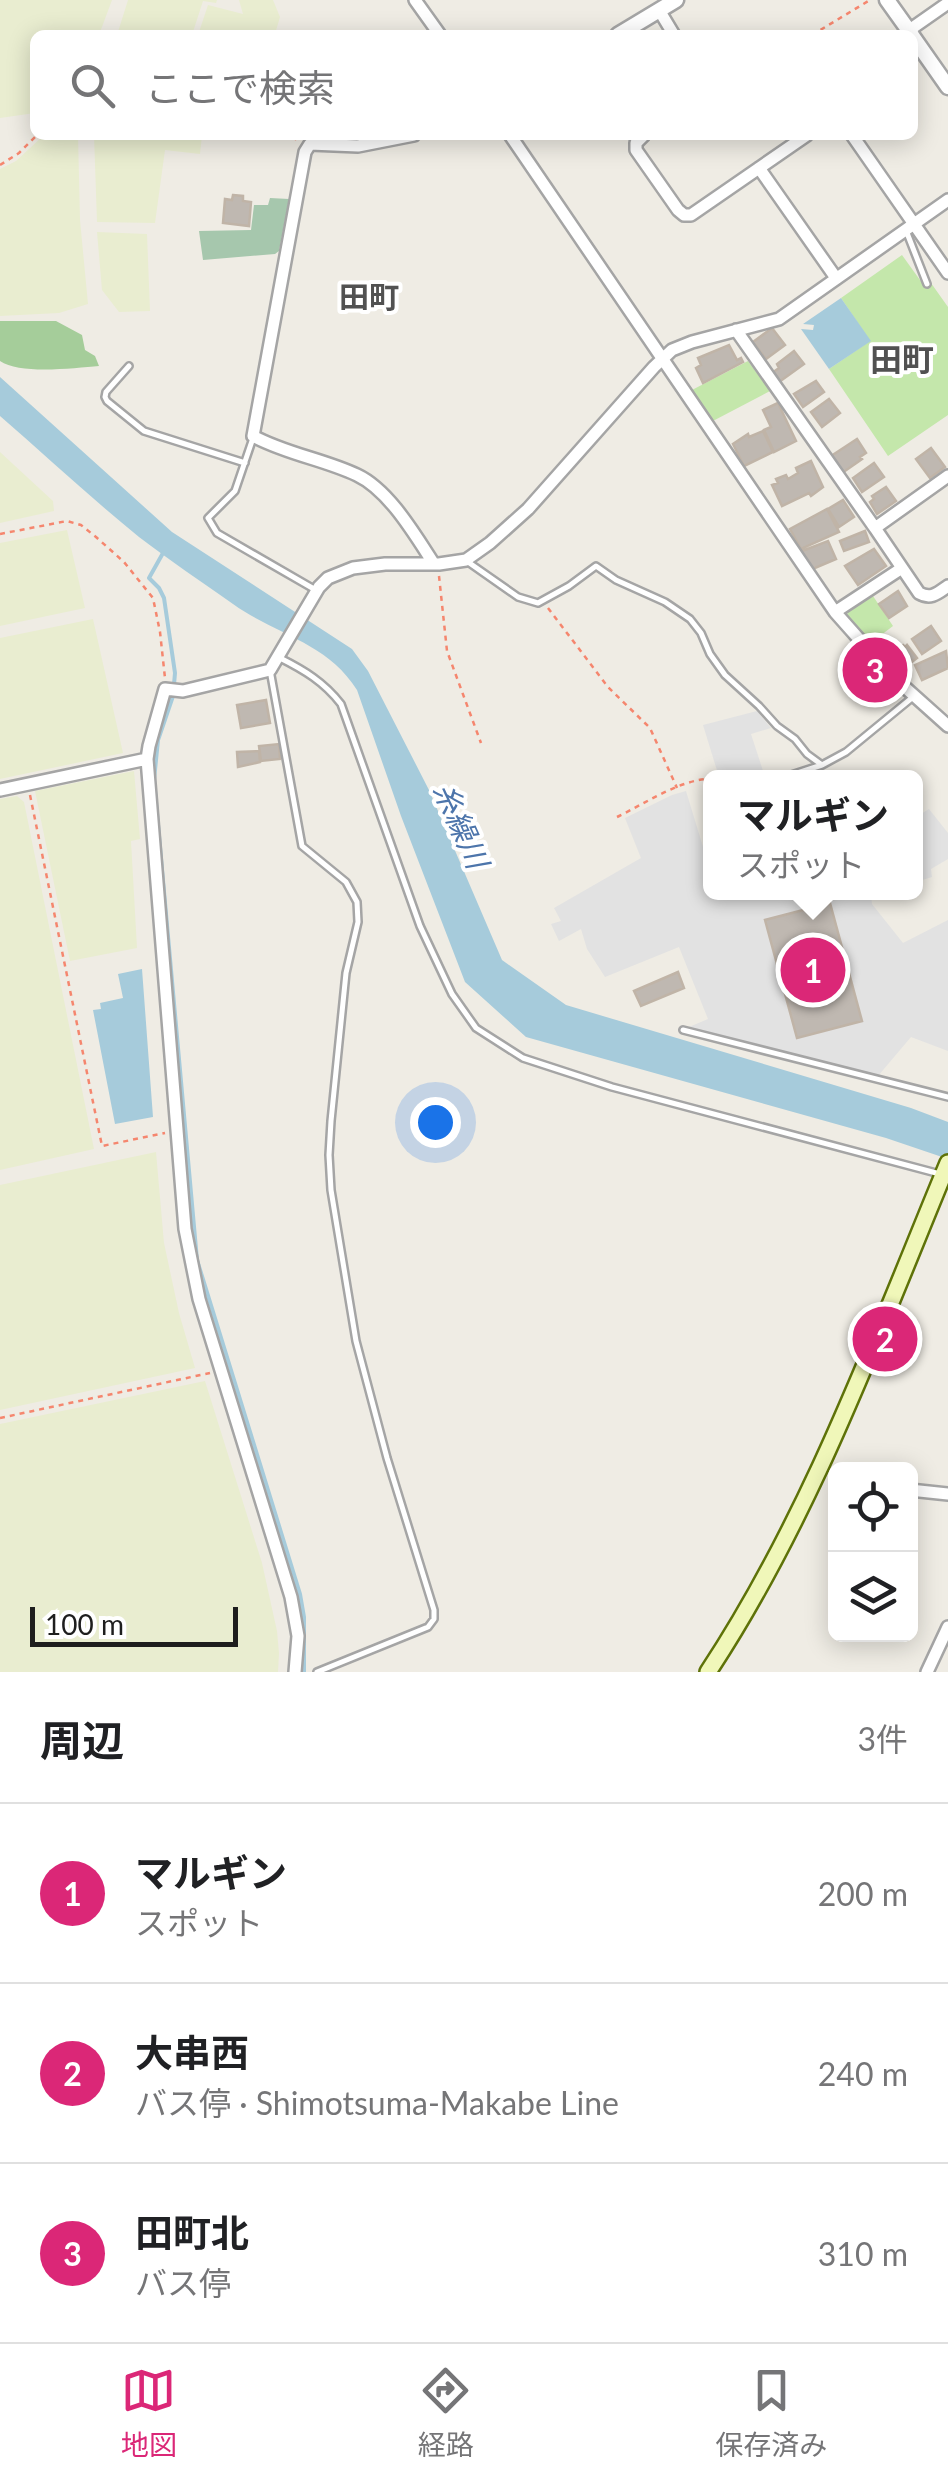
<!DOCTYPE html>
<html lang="ja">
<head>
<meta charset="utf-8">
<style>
  :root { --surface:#fff; --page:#f2f2f2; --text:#202124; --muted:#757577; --line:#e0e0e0; --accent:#db2777 }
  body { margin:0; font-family:Lato,"Noto Sans JP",sans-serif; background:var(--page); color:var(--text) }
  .controls { position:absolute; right:30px; bottom:30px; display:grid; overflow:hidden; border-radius:15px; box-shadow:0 5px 25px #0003 }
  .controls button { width:90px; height:90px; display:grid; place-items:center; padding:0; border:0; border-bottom:2px solid var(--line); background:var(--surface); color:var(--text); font:50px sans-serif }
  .scale { position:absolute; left:30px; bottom:25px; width:208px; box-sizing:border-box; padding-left:10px; border:5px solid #1e1e1e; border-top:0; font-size:28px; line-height:35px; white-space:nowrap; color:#1e1e1e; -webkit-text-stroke:8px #fff; paint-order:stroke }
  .you { position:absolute; left:435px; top:1122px; width:35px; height:35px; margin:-25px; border:8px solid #fff; border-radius:50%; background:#1a73e8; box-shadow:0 0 0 15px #1a73e833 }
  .badge { display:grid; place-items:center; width:65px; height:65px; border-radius:50%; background:var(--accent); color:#fff; font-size:32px; font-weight:700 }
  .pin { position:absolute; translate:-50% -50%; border:5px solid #fff; box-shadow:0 2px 10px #0006 }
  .popup { position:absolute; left:703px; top:770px; width:220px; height:130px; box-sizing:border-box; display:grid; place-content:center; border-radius:15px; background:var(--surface); filter:drop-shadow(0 2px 8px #0005); font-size:32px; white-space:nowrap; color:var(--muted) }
  .popup b { font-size:38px; color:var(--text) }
  .popup::after { content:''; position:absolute; left:50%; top:100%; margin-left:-20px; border:20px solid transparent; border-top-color:var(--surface) }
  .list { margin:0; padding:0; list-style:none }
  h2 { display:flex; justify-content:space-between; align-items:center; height:130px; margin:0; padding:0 40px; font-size:42px }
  h2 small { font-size:32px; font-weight:400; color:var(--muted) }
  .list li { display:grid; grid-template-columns:65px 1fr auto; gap:30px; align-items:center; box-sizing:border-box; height:180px; padding:0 40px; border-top:2px solid var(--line) }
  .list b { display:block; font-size:38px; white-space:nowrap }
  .list p { margin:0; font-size:32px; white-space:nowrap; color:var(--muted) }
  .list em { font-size:32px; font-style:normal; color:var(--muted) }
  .icon { flex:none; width:55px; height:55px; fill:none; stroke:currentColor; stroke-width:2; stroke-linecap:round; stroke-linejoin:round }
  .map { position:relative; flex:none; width:948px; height:1672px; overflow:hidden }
  .search { position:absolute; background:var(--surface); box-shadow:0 5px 25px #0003; left:30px; right:30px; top:30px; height:110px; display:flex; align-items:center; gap:25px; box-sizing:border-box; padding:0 35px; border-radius:15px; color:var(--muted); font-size:38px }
  .sheet { height:670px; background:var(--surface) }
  nav { display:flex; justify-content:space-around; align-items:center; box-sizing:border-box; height:140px; border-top:2px solid var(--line); background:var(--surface); font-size:28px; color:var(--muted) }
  nav a { display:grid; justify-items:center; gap:5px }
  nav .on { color:var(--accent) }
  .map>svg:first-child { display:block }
</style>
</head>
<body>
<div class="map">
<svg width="948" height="1672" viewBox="0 0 948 1672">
  <rect width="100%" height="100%" fill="#efece4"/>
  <path fill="#e9edd0" d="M0,0H112L99,35H35V113L0,118Z
    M128,0H217L216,3L203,1L192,35H117Z
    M239,0H273L280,17L275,34L256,30L254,35H198L208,5L243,14Z
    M44,135H78L80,220L88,304L59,313L0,316V169L16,161Z
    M94,135H202L200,154L165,150L155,223L97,222Z
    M97,232L147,234L150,311L119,312L102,290Z
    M0,452L53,501L54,511L0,523Z
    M67,530L85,608L0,626V543Z
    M93,619L123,753L0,779V638Z
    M134,771L140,839L131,841L137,948L70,961L35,791Z
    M17,796L24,802L94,1149L0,1170V799Z
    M156,1152L164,1243L179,1313L195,1368L0,1410V1185Z
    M205,1381L262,1563L277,1631L279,1653L278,1672H0V1424Z"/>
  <path fill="#c4e7ab" d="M902,255L925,287L931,283L948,307V415L888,456L829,369L870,341L841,298Z
    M748,361L770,391L711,422L690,391Z
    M871,593L893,626L868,645L847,618L848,609Z"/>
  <path fill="#a5cd9a" d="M0,321H56L82,335L85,350L95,356L99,366C74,368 20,375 0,361Z"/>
  <path fill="#a6c7ad" d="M270,198L289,199L279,251L275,254L203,260L199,231L251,230L254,205H268Z"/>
  <path fill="#e2e2e2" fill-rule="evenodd" d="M757,711L771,728L751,734L765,777H719L703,725Z
    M686,791L707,860H710V892L879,893L871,895L872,904L903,943L948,920V1051L911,1037L878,1076L689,1027L708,1019L679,947L605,977L587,949L581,929L559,941L551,924L561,921L554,908L641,858L625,818L672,795ZM830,903L862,1020L797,1038L765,920Z
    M929,809L948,833V859L931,869L932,877L916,882V817Z"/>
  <path fill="#a6cbdb" d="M841,298L871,341L829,369L801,329L813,330L814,325L803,324Z
    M0,377L172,532L352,649L368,671L429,790L502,960L566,1005L911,1108L948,1122V1159L886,1138L526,1037L465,982L401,816L357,690C327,642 276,635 233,604C202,582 169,560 139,537C91,498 46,456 0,416Z
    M142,969L153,1117L115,1124L93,1010L101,1009L100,1003L123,998L118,974Z"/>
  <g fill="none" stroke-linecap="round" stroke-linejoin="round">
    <path stroke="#a6cbdb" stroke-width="4" d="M163,553L149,578L159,588L164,598L175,673L173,696L158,740L154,780L197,1260L300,1594L304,1617V1672"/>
  </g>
  <path fill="#bfb8b1" stroke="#c0b4a7" stroke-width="2.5" d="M233,195L243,196V201L251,202L249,226L223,223L225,199L232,200Z
    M772,328L785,345L766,359L753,342Z
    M729,345L737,360L741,358L743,362L703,383L696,368L701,365L698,358Z
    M794,351L804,364L779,382L772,373L779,368L777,364Z
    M816,381L824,392L803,407L794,394Z
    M829,399L840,413L822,427L811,412Z
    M778,403L796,441L774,452L764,430L771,427L763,410Z
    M763,431L773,452L744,466L733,444L748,434L749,437Z
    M857,439L866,453L860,457L862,459L842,473L831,456Z
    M931,448L945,467L930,478L916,459Z
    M811,461L823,487L811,496L809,493L782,506L772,485L778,483L776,479L786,475L788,479L798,473L796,468Z
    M874,463L884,477L862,492L853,478Z
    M886,487L896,501L877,514L870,502L874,499L872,496Z
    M843,500L854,517L839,527L828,509Z
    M827,509L839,532L801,549L790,529Z
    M865,531L869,542L844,551L840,541Z
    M828,541L836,559L810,570L802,551Z
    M874,549L886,566L858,585L845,566Z
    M898,591L907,606L889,618L879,604Z
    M931,626L941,641L922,654L912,639Z
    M903,645L905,647L907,645L917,658L895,675L884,661L887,658L885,656Z
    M946,651L948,668L922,680L915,665Z
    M266,700L270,723L241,728L237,705Z
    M279,744L280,759L261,761L259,746Z
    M259,751L260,762L238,767L237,752Z
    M830,903L862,1021L797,1038L765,920Z
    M678,972L684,988L641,1006L634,991Z"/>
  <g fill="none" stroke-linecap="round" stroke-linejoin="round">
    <defs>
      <path id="service" d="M907,233L927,284
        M129,366L106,392L105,397L107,401L144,431L245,463
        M253,438L235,491L208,518L217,533L314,589
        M468,562L518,597L538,603L569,586L596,566L616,580L665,602L690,619L701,633L710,654L725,675L759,706L777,726L795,739L807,754L822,765L846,752L913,697
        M280,658C304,670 324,682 341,704L420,926L452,994L476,1028L523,1058L612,1087L940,1174
        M270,670L302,846L346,882L357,902L358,922L346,973L331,1121L329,1155L331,1190L356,1341L387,1458L434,1610V1619L428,1627L317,1672
        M782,778L822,765
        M683,1030L948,1097"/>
      <path id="minor" d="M415,0L440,35
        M659,10L674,35
        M908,31L948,3
        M414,135L358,146L310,144L305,152L253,436C286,454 323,459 357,475C389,490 415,535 434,564
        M510,135L835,612L890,674L948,726
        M644,135L636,143V150L678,210L684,215H691L807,135
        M852,135L948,273
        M759,168L836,278
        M736,330L875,528
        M948,476L875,528L919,593C931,600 938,593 948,586
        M835,612L902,568
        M0,790L147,759
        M910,1490L948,1494
        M295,1672L298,1636L291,1597L199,1299L185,1229L147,759L149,746L165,689L183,691L270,670L319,587L328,578L353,568L385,564H439L466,560L490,543L528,509L654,367L672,350L692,342L779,319L948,200
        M927,1672L948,1627"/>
      <path id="tertiary" d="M887,0L912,35
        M618,35L676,0
        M913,37L948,87"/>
      <path id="secondary" d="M708,1672C810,1518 877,1334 948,1163"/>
    </defs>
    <use href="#service" stroke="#a5a5a5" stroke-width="10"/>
    <use href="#minor" stroke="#a5a5a5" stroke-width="16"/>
    <use href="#tertiary" stroke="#a5a5a5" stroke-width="19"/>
    <use href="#secondary" stroke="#5e7208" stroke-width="20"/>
    <path stroke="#f5866e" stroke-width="2.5" stroke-dasharray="5 5" stroke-linecap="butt" d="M812,35L870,0
      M282,135L299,140
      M0,165L19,153L37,135
      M0,534L67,521L81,525L96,537L124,562L153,598L160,632L165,678
      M439,576L447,651L481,743
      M548,608L608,687L650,728L677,788
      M30,795L102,1146L165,1133
      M617,817C644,804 681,779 710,779
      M0,1418L210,1373"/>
    <use href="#service" stroke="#fff" stroke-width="5"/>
    <use href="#minor" stroke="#fff" stroke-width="11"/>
    <use href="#tertiary" stroke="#fff" stroke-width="14"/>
    <use href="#secondary" stroke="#f0f7b9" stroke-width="15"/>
  </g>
  <g text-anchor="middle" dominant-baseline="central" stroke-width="8" stroke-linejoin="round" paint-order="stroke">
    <g font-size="30" font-weight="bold" fill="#515151" stroke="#fff">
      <text x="369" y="296">田町</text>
    </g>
    <g font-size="30" font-style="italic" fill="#4d75ab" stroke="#fff">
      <text transform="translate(462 825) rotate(66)">糸繰川</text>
    </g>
    <g font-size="32" font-weight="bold" fill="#515151" stroke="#fff">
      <text x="902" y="358">田町</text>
    </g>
  </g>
</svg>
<div class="controls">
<button><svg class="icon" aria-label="locate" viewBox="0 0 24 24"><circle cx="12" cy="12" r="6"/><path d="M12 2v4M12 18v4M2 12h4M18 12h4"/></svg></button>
<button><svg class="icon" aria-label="layers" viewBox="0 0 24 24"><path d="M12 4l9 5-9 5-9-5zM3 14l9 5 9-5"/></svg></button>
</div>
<div class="scale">100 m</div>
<div class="you"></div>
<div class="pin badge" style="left:813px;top:970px">1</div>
<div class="popup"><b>マルギン</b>スポット</div>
<div class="pin badge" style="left:885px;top:1339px">2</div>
<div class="pin badge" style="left:875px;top:670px">3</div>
<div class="search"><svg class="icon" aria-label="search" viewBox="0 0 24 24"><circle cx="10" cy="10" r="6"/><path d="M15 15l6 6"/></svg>ここで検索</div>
</div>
<section class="sheet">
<h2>周辺<small>3件</small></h2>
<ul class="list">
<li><span class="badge">1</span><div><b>マルギン</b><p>スポット</p></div><em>200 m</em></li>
<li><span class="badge">2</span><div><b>大串西</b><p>バス停 · Shimotsuma-Makabe Line</p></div><em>240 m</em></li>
<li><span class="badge">3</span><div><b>田町北</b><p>バス停</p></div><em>310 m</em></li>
</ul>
</section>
<nav>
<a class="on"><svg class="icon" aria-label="map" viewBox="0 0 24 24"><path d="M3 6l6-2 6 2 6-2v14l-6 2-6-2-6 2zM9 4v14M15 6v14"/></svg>地図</a>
<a><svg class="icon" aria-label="directions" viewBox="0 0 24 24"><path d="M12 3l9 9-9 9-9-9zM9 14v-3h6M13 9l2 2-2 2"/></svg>経路</a>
<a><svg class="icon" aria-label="saved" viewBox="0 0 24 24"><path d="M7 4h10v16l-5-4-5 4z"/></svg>保存済み</a>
</nav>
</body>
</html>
